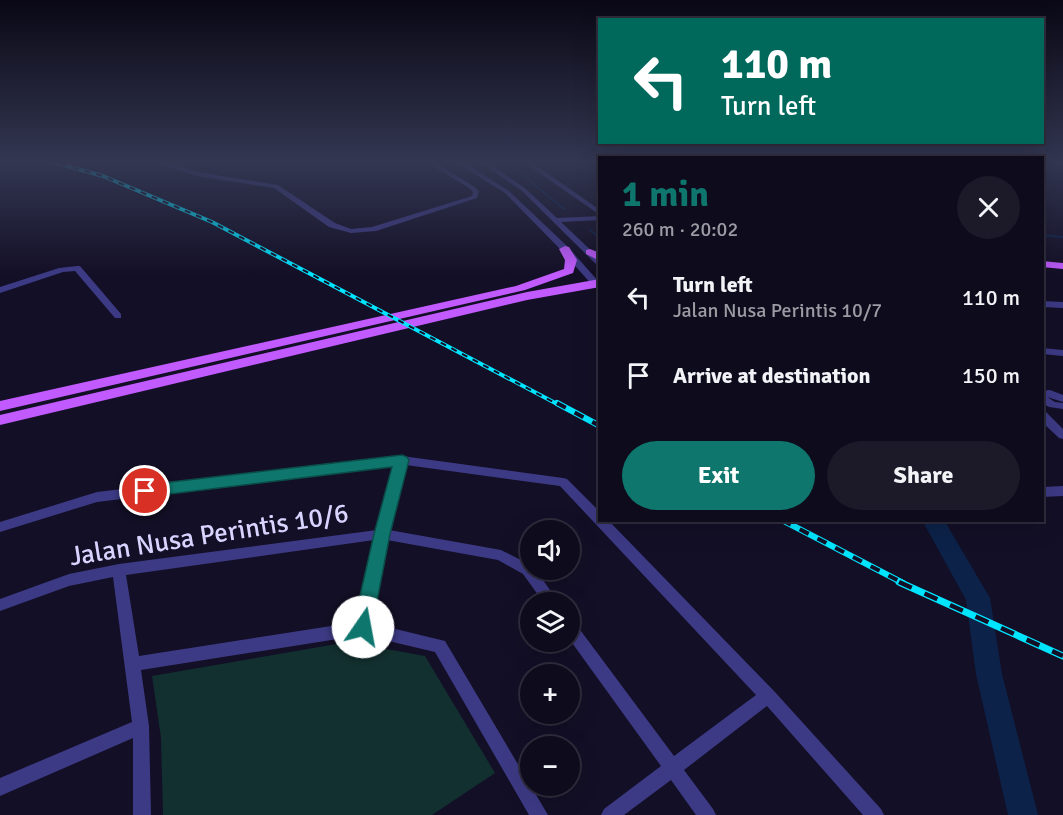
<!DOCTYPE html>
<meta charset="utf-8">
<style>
body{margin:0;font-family:Signika,sans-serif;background:#1c1929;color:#f1f3f6;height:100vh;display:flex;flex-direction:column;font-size:22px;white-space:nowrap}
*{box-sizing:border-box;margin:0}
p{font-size:20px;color:#9b9ba3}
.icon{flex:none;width:33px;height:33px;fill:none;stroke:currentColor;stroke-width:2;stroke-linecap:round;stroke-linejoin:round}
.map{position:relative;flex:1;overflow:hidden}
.panel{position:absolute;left:598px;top:156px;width:446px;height:366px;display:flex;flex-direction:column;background:#0e0b1c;border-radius:0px;box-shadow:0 6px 24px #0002,0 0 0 2px #2e2b3b}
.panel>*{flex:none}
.hud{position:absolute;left:598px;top:18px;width:446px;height:126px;border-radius:0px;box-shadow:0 6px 24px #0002,0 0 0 2px #2e2b3b;background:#00695c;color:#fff;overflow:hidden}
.controls{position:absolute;left:520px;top:520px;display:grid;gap:12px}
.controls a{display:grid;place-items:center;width:60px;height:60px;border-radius:50%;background:#0e0b1c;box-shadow:0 6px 24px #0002,0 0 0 2px #2e2b3b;font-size:30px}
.pin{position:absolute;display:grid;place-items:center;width:51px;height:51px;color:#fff;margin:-26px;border:3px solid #fff;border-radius:50%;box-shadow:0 2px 6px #0007}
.me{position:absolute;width:66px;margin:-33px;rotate:12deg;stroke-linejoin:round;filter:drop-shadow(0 0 4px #0008)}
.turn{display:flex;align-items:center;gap:21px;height:126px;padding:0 24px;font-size:27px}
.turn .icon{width:78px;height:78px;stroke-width:2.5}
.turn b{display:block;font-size:42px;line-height:51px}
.round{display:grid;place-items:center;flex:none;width:63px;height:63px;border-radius:32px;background:#1c1929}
.overview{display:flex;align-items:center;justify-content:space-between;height:102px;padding:0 24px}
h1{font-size:36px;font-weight:800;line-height:45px;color:#0f766e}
.cta{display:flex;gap:12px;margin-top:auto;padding:12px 24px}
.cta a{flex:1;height:69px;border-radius:36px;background:#0f766e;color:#fff;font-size:24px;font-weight:800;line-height:69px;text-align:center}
.cta a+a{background:#1c1929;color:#f1f3f6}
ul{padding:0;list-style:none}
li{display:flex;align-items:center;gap:18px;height:78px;padding:0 24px}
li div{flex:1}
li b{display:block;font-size:22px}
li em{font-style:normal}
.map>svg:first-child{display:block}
.green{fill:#12302f}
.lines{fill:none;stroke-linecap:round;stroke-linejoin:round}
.stream{stroke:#0c2248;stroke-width:2}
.river{fill:#0c2248;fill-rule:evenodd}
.street{fill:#3d3a85;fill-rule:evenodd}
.primary{fill:#c25bff;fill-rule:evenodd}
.rail-far2-casing{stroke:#00e5ff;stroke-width:4}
.rail-far1-casing{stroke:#00e5ff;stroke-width:6}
.rail-casing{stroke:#00e5ff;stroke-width:7}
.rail-far2{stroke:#130f26;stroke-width:2;stroke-dasharray:6;stroke-linecap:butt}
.rail-far1{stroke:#130f26;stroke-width:4;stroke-dasharray:10;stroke-linecap:butt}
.rail{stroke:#130f26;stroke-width:4.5;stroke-dasharray:14;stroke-linecap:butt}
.route{fill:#0f766e;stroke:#0a4d48;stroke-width:1.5}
.labels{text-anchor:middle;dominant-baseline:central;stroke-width:6;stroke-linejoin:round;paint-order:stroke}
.near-street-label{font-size:27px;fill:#d9d4ff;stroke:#130f26}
</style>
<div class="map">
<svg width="1063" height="815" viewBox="0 0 1063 815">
<rect width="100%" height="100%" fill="#130f26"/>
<!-- green -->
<path class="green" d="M348,642L425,656L495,773L432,815H163L161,738L152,676Z"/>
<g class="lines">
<!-- stream -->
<path class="stream" d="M501,161L525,177L564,209
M590,230L600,238
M1042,235L1063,237"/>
<!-- river -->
<path class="river" d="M922,520H944L990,598L1002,674L1038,815H1008L976,674L966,600Z"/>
<!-- street -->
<path class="street" d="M150,161H161L198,172L278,185L335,223L351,229L372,227L472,196L473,192L469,188L425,161H433L473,186L479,191L477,198L376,231L351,233L329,227L274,188L197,176Z
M454,161H462L509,191L568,247L599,282V286H593L562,251L505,193Z
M478,161H486L526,189L557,218L600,216V220L561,222L600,259V265H597L522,191Z
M522,161H530L600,210V215Z
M594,161H600V165Z
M77,266H80L121,314V318H115L75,271L63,272L0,293V287L59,268Z
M1042,301L1063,302V308L1042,307Z
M1042,348L1063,350V356L1042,354Z
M1050,390L1063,395V402L1047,397L1055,402L1063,403V409L1049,407L1042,403V391Z
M1042,412H1046L1063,429V439L1059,438L1042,422Z
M402,456L563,478L567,479L600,512V520H608L774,691L881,809L884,815H863L767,706L684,770L713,809L716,815H696L671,780L624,815H601L604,809L661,766L570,640V621L575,623L674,756L756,695L560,486L406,465L389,530L501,550L531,565V570H536L559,603H544L523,574L498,560L387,540L371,623L445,641L548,815H529L435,652L363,635L141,670L149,726L151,815H133V738L0,796V778L132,722L113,577L69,586L0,611V599L69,574L119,564L377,530L395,465L97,502L0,532V522L97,492ZM374,540L357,622L139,656L126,575Z
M1063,486V496L1042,497V487Z"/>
<!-- primary -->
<path class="primary" d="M565,246L569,247L577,260L573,273L525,290L0,411V401L516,286L564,269L565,260L559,249Z
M590,249L600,253V261L586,254V250Z
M1042,261L1063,263V269L1042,267Z
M600,279V287L527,300L0,425V415L527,292Z"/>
<defs>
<path id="rail-far2" d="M50,161L103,176L212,222L559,405"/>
<path id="rail-far1" d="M557,403L600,426
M782,520L903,583"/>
<path id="rail" d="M899,582L1063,656"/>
</defs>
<!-- rail-far2 casing -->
<use href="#rail-far2" class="rail-far2-casing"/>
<!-- rail-far1 casing -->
<use href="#rail-far1" class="rail-far1-casing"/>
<!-- rail casing -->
<use href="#rail" class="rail-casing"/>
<!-- rail-far2 -->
<use href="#rail-far2" class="rail-far2"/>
<!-- rail-far1 -->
<use href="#rail-far1" class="rail-far1"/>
<!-- rail -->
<use href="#rail" class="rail"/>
</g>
<!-- sky -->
<linearGradient id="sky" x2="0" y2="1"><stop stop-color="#0a0815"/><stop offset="0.59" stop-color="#333752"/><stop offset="1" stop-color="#333752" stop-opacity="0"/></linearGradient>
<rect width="1063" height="275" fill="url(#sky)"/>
<!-- route -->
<path class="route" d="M402,455L407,457L409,460L390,534L372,627L369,634L363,636L356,634L353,627L374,534L392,467L145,497L140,495L137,491L140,487L145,485Z"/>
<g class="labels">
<!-- near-street labels -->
<g class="near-street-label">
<text transform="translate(209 535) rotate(-9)">Jalan Nusa Perintis 10/6</text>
</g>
</g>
</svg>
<div class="controls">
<a><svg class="icon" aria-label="sound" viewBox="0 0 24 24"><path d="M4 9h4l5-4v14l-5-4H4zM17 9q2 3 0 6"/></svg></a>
<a><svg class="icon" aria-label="layers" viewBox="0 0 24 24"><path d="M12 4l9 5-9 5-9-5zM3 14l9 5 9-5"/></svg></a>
<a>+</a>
<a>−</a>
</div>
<div class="pin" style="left:145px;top:491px;background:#d93025"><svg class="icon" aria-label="arrive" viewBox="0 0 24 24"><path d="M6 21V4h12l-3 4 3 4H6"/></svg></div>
<svg class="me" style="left:363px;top:627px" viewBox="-20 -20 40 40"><circle r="19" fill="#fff"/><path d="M0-13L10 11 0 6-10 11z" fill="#0f766e"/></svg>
<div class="hud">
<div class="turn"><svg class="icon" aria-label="left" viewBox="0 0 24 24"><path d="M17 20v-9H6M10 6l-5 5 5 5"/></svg><div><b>110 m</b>Turn left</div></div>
</div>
<section class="panel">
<div class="overview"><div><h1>1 min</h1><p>260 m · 20:02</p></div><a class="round"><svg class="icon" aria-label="close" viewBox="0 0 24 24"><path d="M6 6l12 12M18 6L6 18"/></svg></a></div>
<ul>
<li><svg class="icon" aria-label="left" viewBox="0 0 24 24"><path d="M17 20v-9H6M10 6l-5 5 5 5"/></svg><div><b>Turn left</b><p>Jalan Nusa Perintis 10/7</p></div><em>110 m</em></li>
<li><svg class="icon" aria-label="arrive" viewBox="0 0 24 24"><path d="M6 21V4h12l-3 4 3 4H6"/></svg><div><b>Arrive at destination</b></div><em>150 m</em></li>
</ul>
<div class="cta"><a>Exit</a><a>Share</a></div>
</section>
</div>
